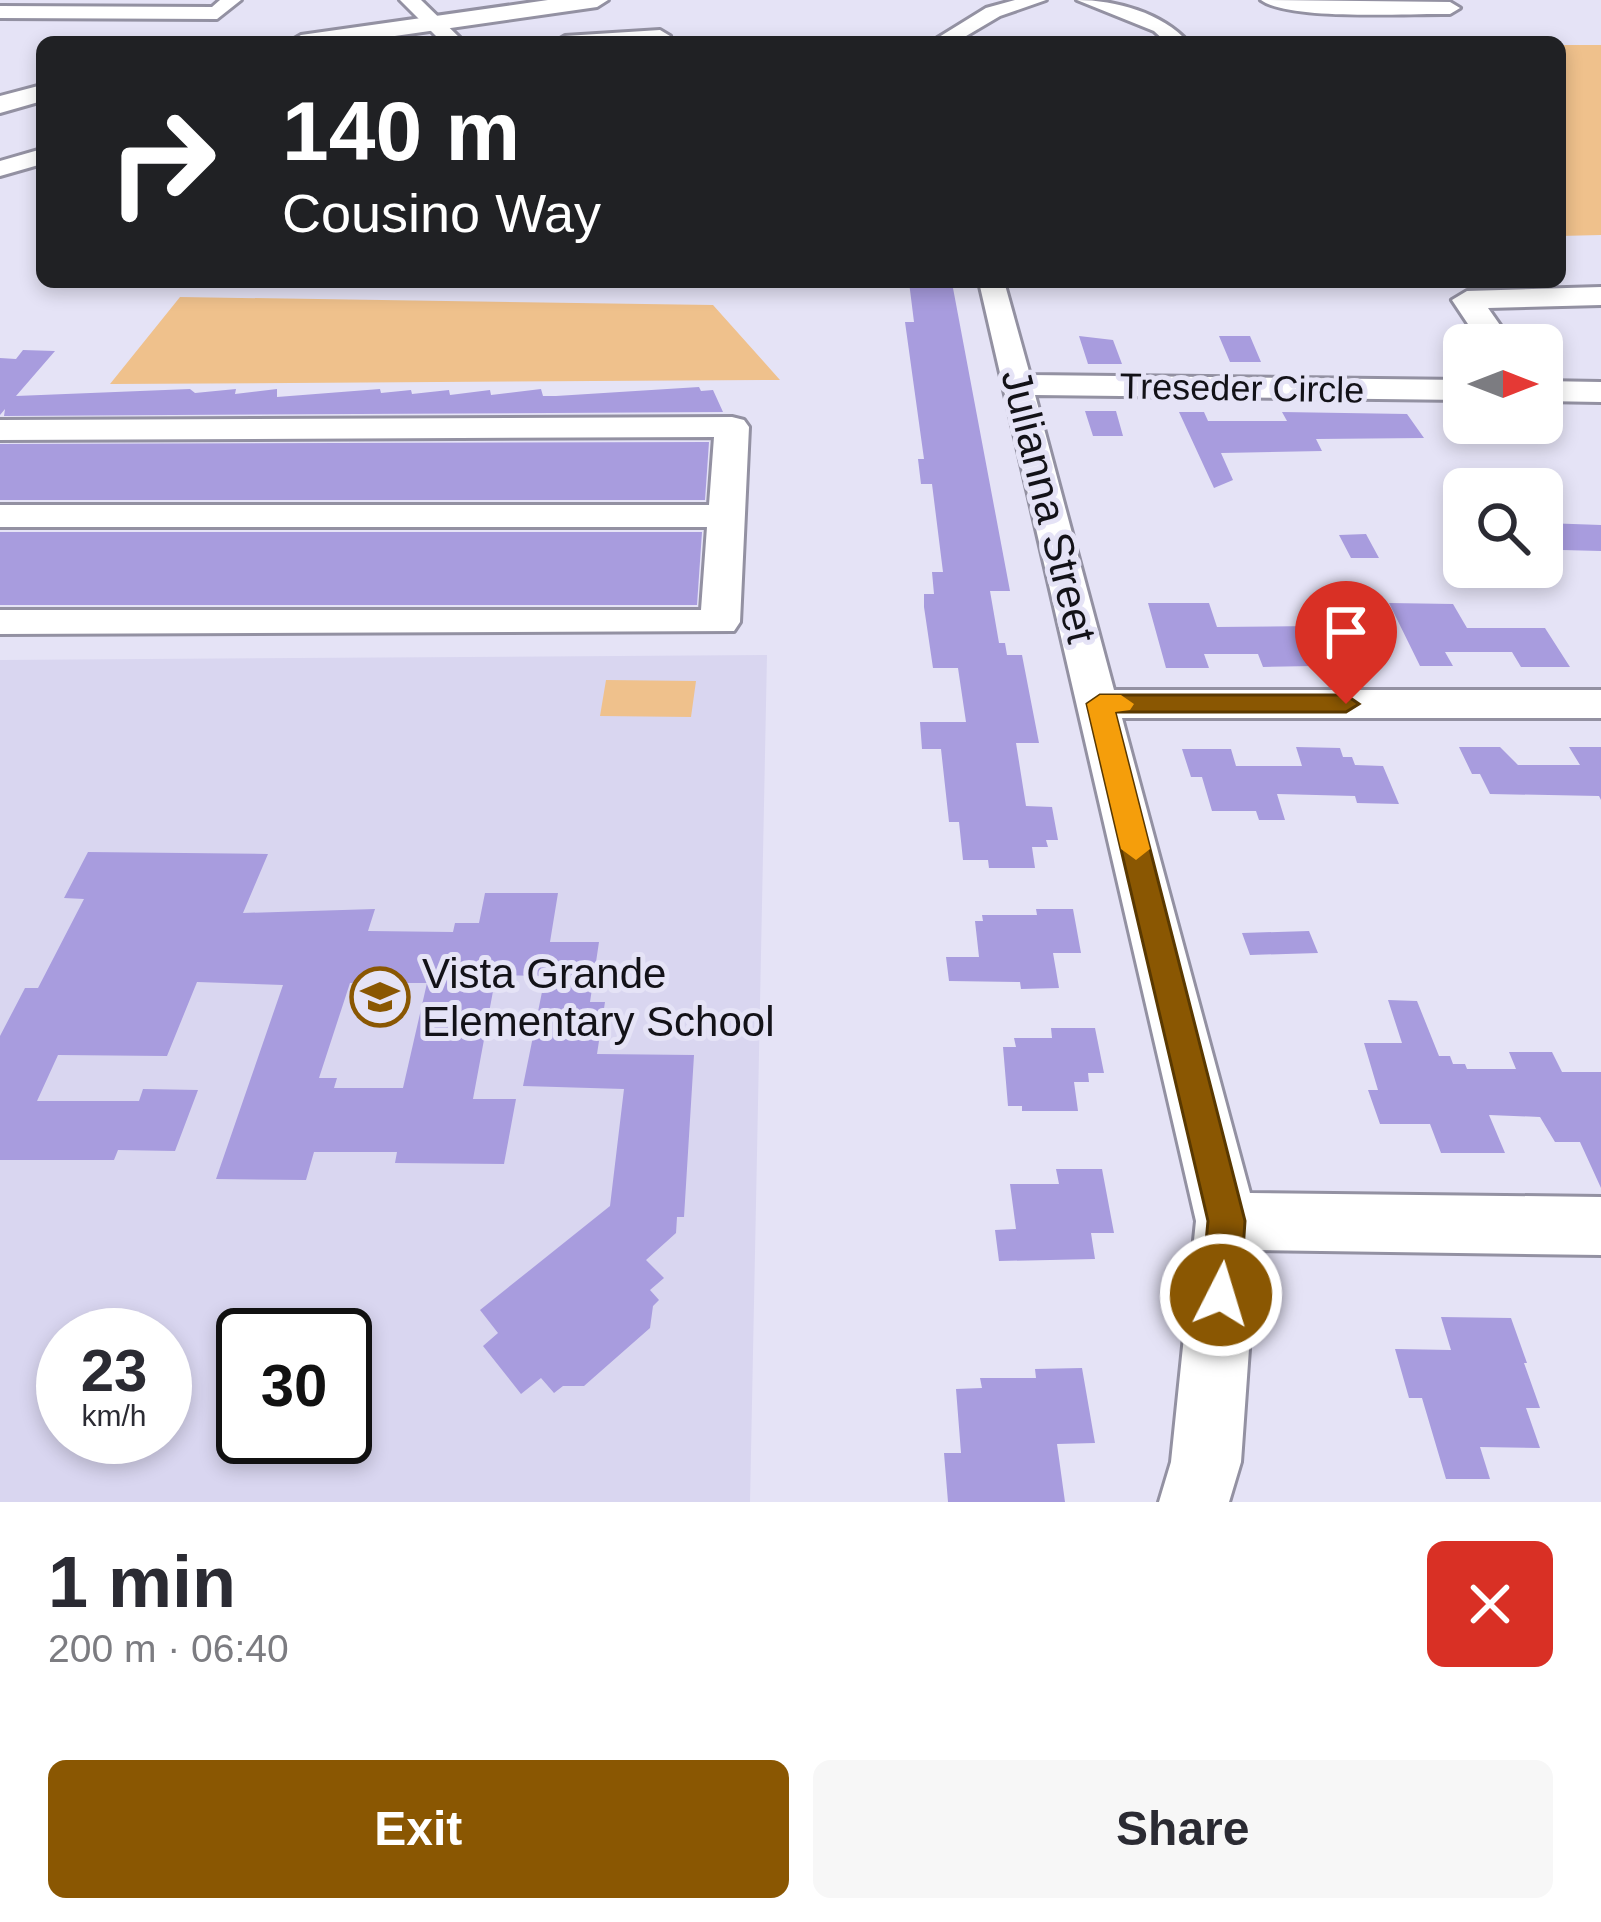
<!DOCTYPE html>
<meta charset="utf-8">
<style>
body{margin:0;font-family:Helvetica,sans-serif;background:#f7f7f7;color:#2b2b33;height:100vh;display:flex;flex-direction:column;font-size:45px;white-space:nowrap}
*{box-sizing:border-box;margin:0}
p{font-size:39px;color:#7c7c81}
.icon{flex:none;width:66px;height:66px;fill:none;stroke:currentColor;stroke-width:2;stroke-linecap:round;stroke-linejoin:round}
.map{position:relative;height:1502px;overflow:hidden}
.sheet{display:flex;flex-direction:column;background:#fff;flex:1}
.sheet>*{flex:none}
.top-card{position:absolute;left:36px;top:36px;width:1530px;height:252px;border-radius:18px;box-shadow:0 6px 18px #0003;background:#202124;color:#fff;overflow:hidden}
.needle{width:78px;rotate:90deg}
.tools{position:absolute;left:1443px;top:324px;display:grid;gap:24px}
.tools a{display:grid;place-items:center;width:120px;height:120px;border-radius:18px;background:#fff;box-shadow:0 6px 18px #0003;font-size:60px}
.speed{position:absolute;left:36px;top:1308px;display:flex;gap:24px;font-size:60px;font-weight:700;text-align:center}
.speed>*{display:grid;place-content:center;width:156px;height:156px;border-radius:50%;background:#fff;box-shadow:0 6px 18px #0003;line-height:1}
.speed small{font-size:30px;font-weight:400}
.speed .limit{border:6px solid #111;border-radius:18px;background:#fff;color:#111}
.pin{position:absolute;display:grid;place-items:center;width:102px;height:102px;color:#fff;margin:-123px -51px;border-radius:50% 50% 50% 0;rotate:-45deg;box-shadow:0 0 12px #0007}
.pin .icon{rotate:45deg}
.me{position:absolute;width:132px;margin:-66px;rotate:5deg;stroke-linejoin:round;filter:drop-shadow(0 0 9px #0008)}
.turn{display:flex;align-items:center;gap:42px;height:252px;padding:0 48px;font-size:54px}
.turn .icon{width:156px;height:156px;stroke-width:2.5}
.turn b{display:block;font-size:84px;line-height:102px}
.round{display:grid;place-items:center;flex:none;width:126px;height:126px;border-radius:18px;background:#f7f7f7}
.overview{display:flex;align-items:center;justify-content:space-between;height:204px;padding:0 48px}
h1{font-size:72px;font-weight:700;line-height:90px}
.cta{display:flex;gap:24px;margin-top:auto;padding:24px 48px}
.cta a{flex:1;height:138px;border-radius:18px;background:#8a5702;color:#fff;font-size:48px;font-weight:700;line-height:138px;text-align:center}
.cta a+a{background:#f7f7f7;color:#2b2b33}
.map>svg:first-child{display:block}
.built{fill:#d9d6f0;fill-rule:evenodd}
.green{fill:#efc18c}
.building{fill:#a89cde;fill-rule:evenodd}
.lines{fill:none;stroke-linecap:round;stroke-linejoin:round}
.minor-casing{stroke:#9391a2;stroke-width:6}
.major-casing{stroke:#9391a2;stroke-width:6}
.minor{fill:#fff;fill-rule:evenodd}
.major{fill:#fff;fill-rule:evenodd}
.route{fill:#8a5702;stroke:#5a3901;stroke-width:3}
.slow{fill:#f59e0b}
.labels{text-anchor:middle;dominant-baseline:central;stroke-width:10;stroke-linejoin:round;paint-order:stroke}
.far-street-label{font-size:36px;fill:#131218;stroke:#e5e3f6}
.street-label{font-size:42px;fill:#131218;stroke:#e5e3f6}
.poi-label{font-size:42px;fill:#131218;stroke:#e5e3f6;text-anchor:start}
</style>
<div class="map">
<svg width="1601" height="1502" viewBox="0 0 1601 1502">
<rect width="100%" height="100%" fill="#e5e3f6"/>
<!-- built -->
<path class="built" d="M767,655L750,1502H0V660ZM63,1335H165V1437H63ZM243,1335H345V1437H243Z"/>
<!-- green -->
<path class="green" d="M1560,45H1601V235L1560,236Z
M180,297L713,305L780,380L110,384Z
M606,680L696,681L691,717L600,716Z"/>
<!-- building -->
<path class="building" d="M909,282H935V286L953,288L1010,591H990L999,643H1005L1007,655H1022L1039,743H1016L1026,806L1052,807L1058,840H1046L1048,847H1032L1035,868H989L988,860H963L959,822H949L941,749H922L920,722H966L958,668H933L924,607V594H934L932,572H943L932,484H921L918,459H924L905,322H914Z
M1079,336L1113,340L1122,364H1088Z
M1219,336H1250L1261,362H1230Z
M23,350L55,351L16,396L190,389L195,393L236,389L235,394L277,389V397L380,389L381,393L411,390L412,394L449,390L450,395L490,390L491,395L541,389L543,396H556L699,387L701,391L713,390L723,412L4,416L5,409L0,415V358L16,359Z
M1085,411H1116L1123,436H1093Z
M1179,412H1204L1208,421H1287L1282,412L1407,414L1424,438L1316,439L1322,451L1221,453L1233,480L1214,488Z
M709,442L705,500H0V444Z
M1545,523L1601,525V551L1562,550Z
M0,532H702L697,605H0Z
M1366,534L1379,558H1351L1339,535Z
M1148,603H1209L1217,627L1312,626L1327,657L1309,658L1313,666L1263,667L1258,654H1204L1209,668H1166Z
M1389,603L1453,604L1467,628H1545L1570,667H1521L1512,652H1445L1453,666H1420Z
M1296,747L1340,748L1343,757H1352L1355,765L1383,766L1399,804L1357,803L1355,796L1277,794L1285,820H1259L1256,811H1212L1202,777H1191L1182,749H1231L1236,766H1302Z
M1459,747H1500L1518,765H1580L1569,747H1601V800L1599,796L1490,794L1480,774H1472Z
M88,852L268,854L243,913L375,909L368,931L453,932L455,923H479L485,893H558L550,942H599L590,1002H605L597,1054L694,1055L684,1217H677L676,1233L646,1260L664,1278L650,1290L659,1300L653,1306L650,1328L584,1386H563L554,1393L541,1378L521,1394L483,1346L498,1333L480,1310L610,1206L624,1089L523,1086L544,982L540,981L541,976L496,975L473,1099H516L504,1164L395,1163L397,1152H314L306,1180L216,1179L283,985L197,982L167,1056L58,1055L37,1101H139L143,1089L198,1090L175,1151L118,1150L114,1160H0V1036L25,988H38L84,899L64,898ZM350,983H427L403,1088H334L337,1078H319Z
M1036,909H1073L1081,953H1053L1059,988L1021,989L1020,982L949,981L946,957H979L975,921H983L982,915H1037Z
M1309,931L1318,953L1250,955L1242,933Z
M1388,1000L1417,1001L1439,1056H1450L1453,1064H1465L1467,1069H1516L1509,1052H1552L1562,1072H1601V1188L1580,1142H1555L1540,1117L1489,1115L1505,1153H1441L1430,1124H1380L1368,1090H1378L1364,1043H1402Z
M1051,1028H1095L1104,1073H1088L1089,1082H1074L1078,1111H1022V1106H1008L1003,1047H1016L1014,1038H1052Z
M1056,1169H1102L1114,1233H1091L1095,1259L999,1261L995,1230L1016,1229L1010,1184H1059Z
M1441,1317L1511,1318L1527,1363H1524L1540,1408H1526L1540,1448L1480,1447L1490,1479H1446L1422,1398H1409L1395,1349L1451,1350Z
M1082,1368L1095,1443L1057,1444L1065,1502H948L944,1453H961L956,1389L982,1388L980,1378H1036L1035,1369Z"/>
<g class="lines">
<defs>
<path id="minor" d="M220,0H241L217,19L0,18V6L212,7Z
M400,0H421L464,42H442Z
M1015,0H1046L1000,16L956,42H931L986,8Z
M1077,0C1116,0 1162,13 1188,42H1166L1154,31Z
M1261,0L1450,2L1460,8L1450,14C1410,13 1290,21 1261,0Z
M660,30L670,36L667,40L555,42L565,36Z
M42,149V164L0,176V161Z
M979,282L1005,285L1030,375L1464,380V400L1035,395L1114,690H1601V718H1122L1250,1193L1601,1197V1255L1256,1250L1241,1462L1229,1502H1159L1171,1462L1196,1221Z
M1601,287V305L1488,308L1514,345H1482L1452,300L1467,291Z
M1542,381L1601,382V402L1542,401Z
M732,417L744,420L749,427L740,622L734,631L0,634V610H701L707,527H0V505H709L714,437L0,440V420Z"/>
<path id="major" d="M548,0H608L597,7L353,42H289L301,35Z
M42,85V101L0,113V96Z"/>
</defs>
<!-- minor casing -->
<use href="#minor" class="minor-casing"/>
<!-- major casing -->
<use href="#major" class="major-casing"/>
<!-- minor -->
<use href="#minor" class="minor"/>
<!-- major -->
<use href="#major" class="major"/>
</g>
<!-- route -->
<path class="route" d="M1100,695H1346L1359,704L1346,712H1115L1245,1221L1240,1295L1234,1309L1221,1314L1207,1309L1201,1295L1208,1221L1087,704Z"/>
<!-- slow -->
<path class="slow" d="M1121,695L1134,704L1130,710L1115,712L1150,849L1136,860L1121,849L1087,704L1100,695Z"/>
<!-- icons -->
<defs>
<symbol id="school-ring" viewBox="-11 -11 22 22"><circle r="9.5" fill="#e5e3f6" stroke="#8a5702" stroke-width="1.5"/><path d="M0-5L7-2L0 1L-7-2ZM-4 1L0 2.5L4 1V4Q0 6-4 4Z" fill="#8a5702"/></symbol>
</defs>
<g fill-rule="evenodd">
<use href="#school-ring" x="347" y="964" width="66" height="66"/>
</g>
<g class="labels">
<!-- far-street labels -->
<g class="far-street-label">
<text transform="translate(1242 388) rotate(1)">Treseder Circle</text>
</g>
<!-- street labels -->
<g class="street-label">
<text transform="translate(1049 506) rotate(76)">Julianna Street</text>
</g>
<!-- poi labels -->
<g class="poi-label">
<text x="422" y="973">Vista Grande<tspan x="422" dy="48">Elementary School</tspan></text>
</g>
</g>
</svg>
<div class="tools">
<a><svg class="needle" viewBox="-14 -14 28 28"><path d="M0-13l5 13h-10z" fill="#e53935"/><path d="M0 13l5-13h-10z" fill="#7c7c81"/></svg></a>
<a><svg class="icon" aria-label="search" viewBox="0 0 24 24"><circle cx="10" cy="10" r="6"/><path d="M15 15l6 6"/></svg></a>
</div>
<div class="speed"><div>23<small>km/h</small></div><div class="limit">30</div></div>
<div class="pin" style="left:1346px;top:704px;background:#d93025"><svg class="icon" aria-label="arrive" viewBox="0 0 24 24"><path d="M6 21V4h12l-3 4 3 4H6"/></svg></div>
<svg class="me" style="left:1221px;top:1295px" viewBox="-20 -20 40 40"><circle r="17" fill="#8a5702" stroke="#fff" stroke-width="3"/><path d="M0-11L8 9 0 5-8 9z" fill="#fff"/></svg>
<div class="top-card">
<div class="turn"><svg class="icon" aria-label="right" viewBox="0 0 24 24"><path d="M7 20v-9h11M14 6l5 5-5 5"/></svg><div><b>140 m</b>Cousino Way</div></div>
</div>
</div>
<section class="sheet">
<div class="overview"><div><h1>1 min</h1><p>200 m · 06:40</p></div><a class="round" style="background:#d93025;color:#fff"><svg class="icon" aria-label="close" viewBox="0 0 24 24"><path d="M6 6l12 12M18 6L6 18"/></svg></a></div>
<div class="cta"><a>Exit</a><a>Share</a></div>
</section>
